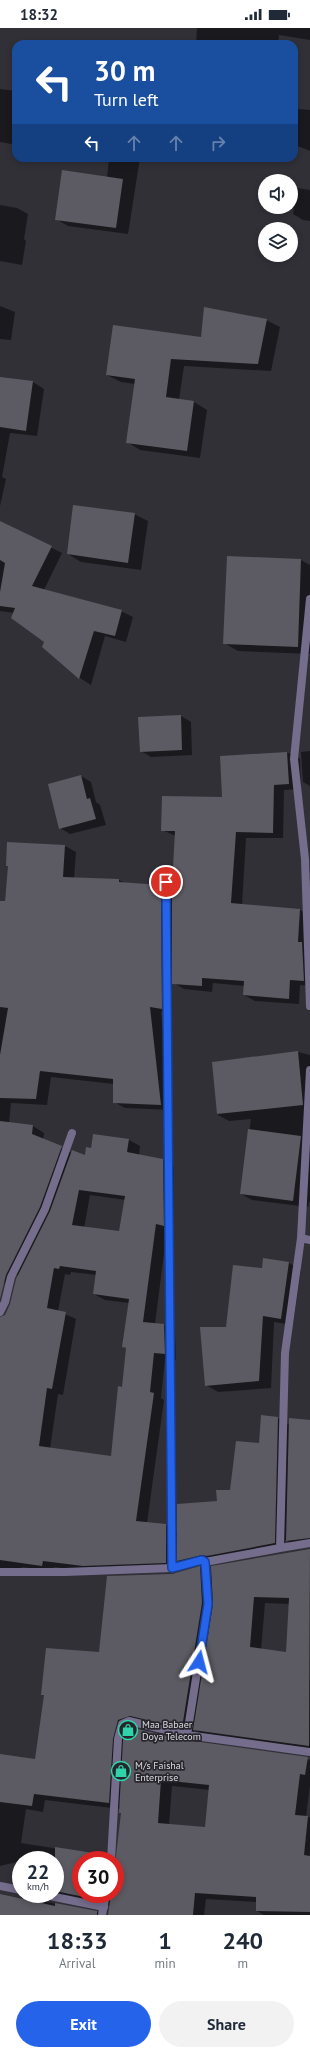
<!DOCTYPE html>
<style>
body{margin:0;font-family:"PT Sans",sans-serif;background:#f2f2f3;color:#1f2937;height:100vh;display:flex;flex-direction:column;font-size:15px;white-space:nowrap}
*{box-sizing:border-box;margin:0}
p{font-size:13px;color:#747a83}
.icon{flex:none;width:22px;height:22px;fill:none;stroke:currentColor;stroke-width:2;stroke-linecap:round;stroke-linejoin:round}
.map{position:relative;height:1887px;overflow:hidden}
.details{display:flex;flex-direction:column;background:#fff;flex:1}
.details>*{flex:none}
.banner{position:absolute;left:12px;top:12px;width:286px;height:122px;border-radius:12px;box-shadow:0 2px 6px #0003;background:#1a4fa0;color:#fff;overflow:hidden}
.tools{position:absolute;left:258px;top:146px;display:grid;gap:8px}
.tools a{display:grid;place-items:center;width:40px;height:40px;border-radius:50%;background:#fff;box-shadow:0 2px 6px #0003;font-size:20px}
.speed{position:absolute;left:12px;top:1823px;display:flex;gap:8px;font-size:20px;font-weight:700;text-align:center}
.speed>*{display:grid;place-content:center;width:52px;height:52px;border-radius:50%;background:#fff;box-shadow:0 2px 6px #0003;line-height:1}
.speed small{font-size:10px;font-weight:400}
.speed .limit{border:6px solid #d22;background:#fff;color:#111}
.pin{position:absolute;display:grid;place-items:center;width:34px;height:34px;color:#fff;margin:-17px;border:2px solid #fff;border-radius:50%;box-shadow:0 1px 4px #0007}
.me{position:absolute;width:44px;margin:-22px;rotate:9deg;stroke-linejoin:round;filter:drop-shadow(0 0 3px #0008)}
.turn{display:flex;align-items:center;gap:14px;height:84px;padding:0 16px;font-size:18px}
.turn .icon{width:52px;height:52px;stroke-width:2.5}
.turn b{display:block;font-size:28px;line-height:34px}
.lanes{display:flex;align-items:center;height:38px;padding:0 16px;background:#0003;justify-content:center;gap:20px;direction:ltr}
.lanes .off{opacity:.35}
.eta{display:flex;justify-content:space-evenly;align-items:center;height:68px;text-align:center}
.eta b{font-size:24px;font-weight:700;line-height:28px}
.action{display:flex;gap:8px;margin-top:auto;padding:8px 16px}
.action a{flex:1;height:46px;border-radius:24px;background:#2563eb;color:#fff;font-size:16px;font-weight:700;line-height:46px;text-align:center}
.action a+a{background:#f2f2f3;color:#1f2937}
.status{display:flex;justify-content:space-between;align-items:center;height:28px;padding:0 20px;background:#fff;direction:ltr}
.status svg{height:11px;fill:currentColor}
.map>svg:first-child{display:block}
.shadow{fill:#0007;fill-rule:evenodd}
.building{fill:#5c5a62;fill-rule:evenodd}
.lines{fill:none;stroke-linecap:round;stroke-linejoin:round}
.minor{stroke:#746d8c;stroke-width:8}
.route-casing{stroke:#184099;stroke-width:10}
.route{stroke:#2563eb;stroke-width:7}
.labels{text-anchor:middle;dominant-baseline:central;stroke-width:3.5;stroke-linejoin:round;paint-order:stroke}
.poi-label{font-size:10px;fill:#dddce1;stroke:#28262d;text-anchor:start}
</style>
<div class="status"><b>18:32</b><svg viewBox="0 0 49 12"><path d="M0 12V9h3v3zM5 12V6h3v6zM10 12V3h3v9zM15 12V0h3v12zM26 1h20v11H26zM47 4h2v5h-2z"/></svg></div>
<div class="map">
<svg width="310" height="1887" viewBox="0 0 310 1887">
<rect width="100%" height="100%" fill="#313037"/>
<!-- shadow -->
<path class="shadow" d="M197,0H310V12L279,7L278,16H196Z
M0,61L16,63V117L0,114Z
M298,81L310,82V123L295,117Z
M109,130H140L128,206L68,198L56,191L107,150Z
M297,160L310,162V193L303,192L293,186Z
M0,177L17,180L28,186L24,211L26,213L22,237L0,233Z
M0,278L15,284L11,312L0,311Z
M266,292L280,299L271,343L184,338L179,372L194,374L207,382L200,430L140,422L127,414L135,356L121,354L107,347L202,310Z
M0,350L33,354L44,361L37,408L10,405L2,449L6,451L0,478Z
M134,486L148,493L141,542L81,534L68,526Z
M0,494L62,525L44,562L121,583L133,589L126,614L105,608L91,657L80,650L43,619L45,614L14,585L0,583Z
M228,529L301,532L310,537V626L238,623L224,615Z
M181,688L191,694L192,727L151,729L141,723Z
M310,723V758L303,754L301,724Z
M289,725L300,731L301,761L284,762L283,810H246L242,877L300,882L310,888V958L300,957L299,976L255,973L244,967L245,958L213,955L212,964L184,961L172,954V986L161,984L172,1082L125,1080L114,1074V1056L51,1049L47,1077L11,1075L9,1095L33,1098L44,1105L43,1112L72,1125L86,1128L91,1121L93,1107L129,1112L140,1118L139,1128L163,1132L174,1139V1203L167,1202L155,1296L164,1297L175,1304L176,1332L165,1331L161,1370L164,1372L147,1495L166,1497L178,1504L231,1463L278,1390L290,1397L310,1393V1518L298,1519L285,1512V1521L189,1538L177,1532V1541L95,1544L54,1539L53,1543L22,1539L21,1543L0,1546V1309L19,1248L13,1245L0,1260V956L5,873L9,838L8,815L65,818L76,824L74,851L119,852L125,855L160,858L173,865L176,808L162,802L223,770L221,729ZM90,1167L126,1172L120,1204L84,1200ZM71,1244L97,1247L94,1266L105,1272L129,1275L123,1319L127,1321L123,1360L112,1429L50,1421L58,1366L63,1367L76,1291L58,1283L65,1246L70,1247Z
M81,748L91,754L96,774L100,777L106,797L70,806L60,800Z
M298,1024L310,1027V1175L309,1174L308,1179L252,1172L241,1166L251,1091L229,1093L218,1087L213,1034Z
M289,1235L301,1242L293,1297L274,1294L271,1360L218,1364L206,1357L227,1300L263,1241Z
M310,1522V1723L206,1708L194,1702V1706L131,1697L129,1700L186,1713L310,1732V1757L306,1789H310V1887H264L257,1883V1874L206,1871L204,1887H109L110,1878L95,1869L94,1871L105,1877L47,1868V1874L97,1884L102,1887H0V1867L31,1874L33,1866H55V1832H38V1829L0,1838V1727L36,1732L45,1667L42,1666L100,1625L172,1546L200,1540L212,1547V1539ZM265,1575L290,1576L287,1626L261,1622ZM172,1758L210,1762L206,1800L169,1797ZM45,1772L120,1781L122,1785L116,1834H115V1866H81V1832H112L105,1828L21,1815L26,1781L43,1784Z"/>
<!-- building -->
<path class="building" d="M62,142L123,151L116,200L55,192Z
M204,279L267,291L258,336L171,331L166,369L194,373L187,423L126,415L135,351L106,347L113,297L201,309Z
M0,349L33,353L26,403L0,399Z
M73,477L135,485L128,535L67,526Z
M0,493L52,518L32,558L122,582L115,608L94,603L79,651L42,619L44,614L11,590L15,580L0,578V564L5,535L0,532Z
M227,528L301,531L298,619L223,616Z
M181,687L182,722L140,724L138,689Z
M287,724L289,756L274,757L273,805L236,804L231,875L300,881L298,914H302L304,953L290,952L289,971L243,967L244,953L202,950V958L172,956V857L175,803H161L162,768L222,769L220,728Z
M81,747L87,771L90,770L96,791L59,801L48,756Z
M7,814L65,817L63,849L119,851V854L161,857L162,981L150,979L161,1077L113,1075V1051L40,1043L36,1071L0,1070V1027L8,980L0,979V873H5L8,838H6Z
M298,1023L303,1077L217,1086L212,1034Z
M0,1093L33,1097L32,1106L62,1118L40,1179L6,1247L0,1271Z
M248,1101L301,1108L293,1173L240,1166Z
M93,1106L129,1111L127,1124L163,1131L164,1198L156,1196L143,1294L164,1296L165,1326L154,1325L150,1364L154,1365L136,1493L166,1496V1535L83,1538L43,1533L42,1538L0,1532V1289L5,1287L10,1276L16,1251L50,1183L72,1122L85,1127L86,1119L91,1120ZM79,1162L125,1168L119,1203L72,1197ZM60,1238L96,1243L93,1266L129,1271L122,1319L126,1320L122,1359L118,1358L111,1428L39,1418L47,1360L52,1361L66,1284L47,1280L54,1240L59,1241Z
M263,1230L289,1234L281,1291L263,1288L259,1353L205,1358L200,1299H226L233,1237L262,1240Z
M261,1387L278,1389L275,1515L207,1528L202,1527L177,1533V1476L217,1473L216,1462H230L236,1413L259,1415Z
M289,1390L310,1392V1510L286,1513Z
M310,1521L309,1718L193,1702L213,1576L211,1538ZM254,1569L289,1570L286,1624L250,1619Z
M200,1538L202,1575L182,1700L130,1688L118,1692L113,1711L109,1775L34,1766L32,1778L0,1774V1726L35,1731L44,1667H41L46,1620L99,1624L107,1548L172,1546Z
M129,1699L186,1712L308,1729L305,1747L300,1746L295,1787L308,1788L304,1827L310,1828V1884L256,1883V1869L195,1865L193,1887H108L111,1866H115V1836L121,1785H119L123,1712L127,1700ZM161,1752L209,1757L205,1799L158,1795Z
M55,1819L106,1827V1832H81V1866H100L99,1872L55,1863Z
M0,1866L55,1878V1875L97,1883V1887H0Z"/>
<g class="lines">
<!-- minor -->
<path class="minor" d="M310,571L294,731L305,831L310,978
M166,854L172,1540
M301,1210L310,1042
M0,1284L5,1274L11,1249L45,1181L72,1105
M280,1520L310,1515
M0,1544H65L172,1540L203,1532L205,1534L280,1520L285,1325L301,1210L310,1212
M187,1707L310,1724
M111,1832L118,1711L122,1696L129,1693L187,1707L208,1575L205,1534
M0,1858L21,1862
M40,1866L104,1879
M102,1887L106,1866"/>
</g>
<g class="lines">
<defs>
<path id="route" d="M166,854L172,1540L202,1532L205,1534L208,1576L199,1634"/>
</defs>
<!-- route casing -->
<use href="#route" class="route-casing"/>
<!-- route -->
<use href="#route" class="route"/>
</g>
<!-- icons -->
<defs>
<symbol id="shop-ring" viewBox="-11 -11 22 22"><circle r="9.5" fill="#28262d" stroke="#2fd4aa" stroke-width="1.5"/><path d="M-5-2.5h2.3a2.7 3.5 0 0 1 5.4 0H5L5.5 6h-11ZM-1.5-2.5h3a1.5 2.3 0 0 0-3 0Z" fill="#2fd4aa"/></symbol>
</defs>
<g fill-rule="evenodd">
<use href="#shop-ring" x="117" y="1691" width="22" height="22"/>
<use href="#shop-ring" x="110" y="1732" width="22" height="22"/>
</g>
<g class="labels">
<!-- poi labels -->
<g class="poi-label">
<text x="142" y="1696">Maa Babaer<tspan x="142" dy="12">Doya Telecom</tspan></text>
<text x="135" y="1737">M/s Faishal<tspan x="135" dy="12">Enterprise</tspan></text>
</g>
</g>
</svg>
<div class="tools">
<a><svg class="icon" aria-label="sound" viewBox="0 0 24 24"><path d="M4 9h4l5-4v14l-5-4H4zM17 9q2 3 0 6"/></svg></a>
<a><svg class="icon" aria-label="layers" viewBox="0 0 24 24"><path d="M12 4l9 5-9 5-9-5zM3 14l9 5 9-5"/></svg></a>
</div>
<div class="speed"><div>22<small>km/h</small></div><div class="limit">30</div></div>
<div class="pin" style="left:166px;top:854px;background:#d93025"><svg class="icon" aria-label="arrive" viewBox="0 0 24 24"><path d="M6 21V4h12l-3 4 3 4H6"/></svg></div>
<svg class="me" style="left:199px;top:1634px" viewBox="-20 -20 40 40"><path d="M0-17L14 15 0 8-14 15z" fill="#2563eb" stroke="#fff" stroke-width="4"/></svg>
<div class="banner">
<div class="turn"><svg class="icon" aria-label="left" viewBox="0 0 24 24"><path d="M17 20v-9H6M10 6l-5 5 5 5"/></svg><div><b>30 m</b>Turn left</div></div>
<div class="lanes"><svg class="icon" aria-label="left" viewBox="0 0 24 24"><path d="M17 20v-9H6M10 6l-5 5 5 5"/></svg><svg class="icon off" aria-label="ahead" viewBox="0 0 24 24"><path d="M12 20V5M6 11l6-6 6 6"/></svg><svg class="icon off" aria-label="ahead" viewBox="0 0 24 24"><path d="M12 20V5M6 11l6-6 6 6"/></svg><svg class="icon off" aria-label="right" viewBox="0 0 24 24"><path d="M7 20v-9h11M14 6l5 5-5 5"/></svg></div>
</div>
</div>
<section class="details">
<div class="eta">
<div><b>18:33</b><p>Arrival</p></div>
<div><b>1</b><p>min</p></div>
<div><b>240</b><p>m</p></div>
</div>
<div class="action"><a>Exit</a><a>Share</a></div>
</section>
